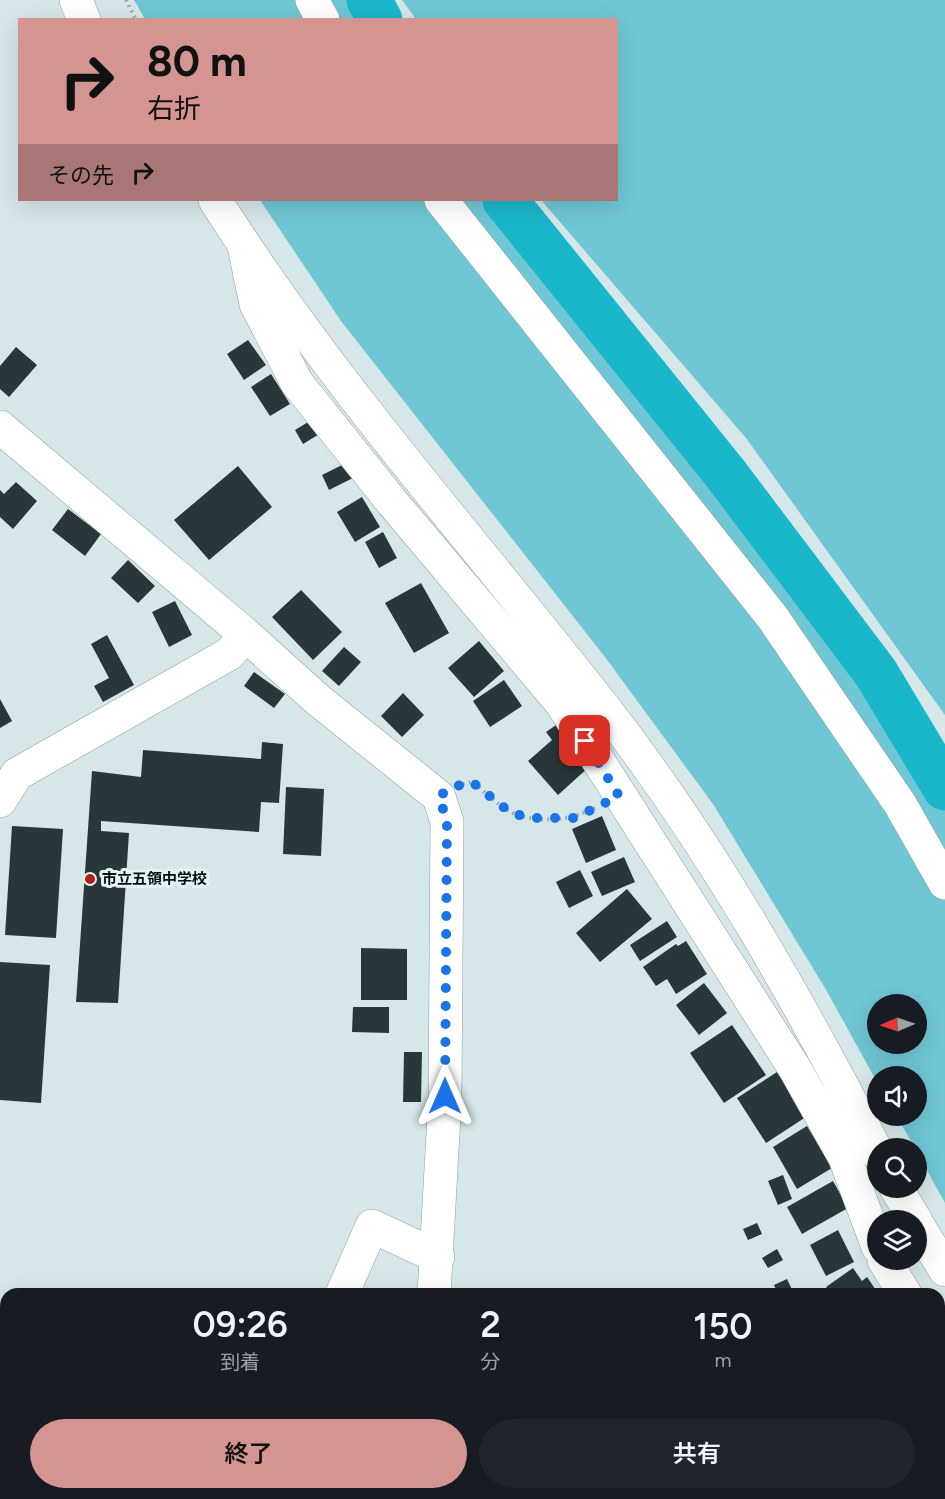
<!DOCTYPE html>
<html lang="ja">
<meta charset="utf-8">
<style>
body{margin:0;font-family:Figtree,"Noto Sans JP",sans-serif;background:#20242c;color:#f1f3f6;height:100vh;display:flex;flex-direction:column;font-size:22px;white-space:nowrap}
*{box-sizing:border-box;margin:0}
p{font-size:20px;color:#9ea1a6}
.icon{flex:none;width:33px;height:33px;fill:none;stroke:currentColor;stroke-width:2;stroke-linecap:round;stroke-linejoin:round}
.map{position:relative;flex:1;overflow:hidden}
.drawer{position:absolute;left:0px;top:1288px;width:945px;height:212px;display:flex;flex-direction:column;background:#171b24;border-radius:18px 18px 0 0;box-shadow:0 6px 24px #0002}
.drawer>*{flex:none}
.guide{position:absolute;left:18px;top:18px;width:600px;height:183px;border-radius:0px;box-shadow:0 6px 24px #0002;background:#d39492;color:#111;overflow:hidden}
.needle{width:39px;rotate:268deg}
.tools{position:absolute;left:867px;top:994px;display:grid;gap:12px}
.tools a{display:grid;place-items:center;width:60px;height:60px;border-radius:50%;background:#171b24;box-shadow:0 6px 24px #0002;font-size:30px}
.pin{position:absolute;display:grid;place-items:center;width:51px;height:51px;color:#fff;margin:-26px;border-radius:12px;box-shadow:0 3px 9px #0006}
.me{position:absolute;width:66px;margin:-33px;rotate:0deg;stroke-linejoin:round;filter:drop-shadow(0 0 4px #0008)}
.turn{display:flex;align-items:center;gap:21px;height:126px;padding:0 30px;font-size:27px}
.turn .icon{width:78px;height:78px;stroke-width:2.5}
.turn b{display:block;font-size:42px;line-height:51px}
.then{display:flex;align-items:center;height:57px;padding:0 30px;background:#0003;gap:12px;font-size:22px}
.eta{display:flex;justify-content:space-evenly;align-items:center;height:102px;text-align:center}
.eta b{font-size:36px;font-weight:600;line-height:42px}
.cta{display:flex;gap:12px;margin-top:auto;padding:12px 30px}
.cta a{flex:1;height:69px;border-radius:36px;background:#d39492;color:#111;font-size:24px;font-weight:600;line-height:69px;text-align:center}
.cta a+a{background:#20242c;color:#f1f3f6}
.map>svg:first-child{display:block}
.green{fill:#6fc6d4;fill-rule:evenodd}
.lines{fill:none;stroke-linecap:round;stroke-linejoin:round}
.river{stroke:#1ab6ca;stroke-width:45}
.building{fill:#2a373a}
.minor-casing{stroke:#8f9fa2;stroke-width:34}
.path{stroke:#95a2a4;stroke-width:4;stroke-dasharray:1.5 4.5;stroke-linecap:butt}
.minor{stroke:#fff;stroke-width:33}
.route{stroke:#1a73e8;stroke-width:10;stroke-dasharray:0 18}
.poi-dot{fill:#af1f17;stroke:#e3f4f7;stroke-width:2}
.labels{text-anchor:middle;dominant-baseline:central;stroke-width:6;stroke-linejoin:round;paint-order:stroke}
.poi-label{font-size:15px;font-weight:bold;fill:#080d0e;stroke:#e3f4f7;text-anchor:start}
</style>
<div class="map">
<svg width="945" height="1499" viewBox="0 0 945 1499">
<rect width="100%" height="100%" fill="#d6e7e9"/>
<!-- green -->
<path class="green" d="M134,0H306L316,19H145Z
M323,0H362L372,19H335Z
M402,0H945V715L746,438L541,200H616V20L416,19Z
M260,200H432L701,543L862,764L945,897V1203L897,1116H916V1077H878L877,1082L825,988L713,804L605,657L341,321ZM878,1005H916V1044H878Z
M455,200H497L856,653L945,798V859Z"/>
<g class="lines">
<!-- river -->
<path class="river" d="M369,0L380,20
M505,200L725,473L876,673L945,788"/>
</g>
<!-- building -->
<path class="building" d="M248,340L266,365L244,380L227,354Z
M16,347L37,365L9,397L0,389V366Z
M271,374L290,404L270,416L251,387Z
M318,416L326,430L303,444L295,430Z
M346,463L353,478L329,490L322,475Z
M238,466L272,507L209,560L174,520Z
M16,482L37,501L13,529L0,517V490L4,494Z
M362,497L380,527L355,542L337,512Z
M68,509L101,534L85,556L52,530Z
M383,532L397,558L379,568L365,542Z
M128,560L155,586L138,603L111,578Z
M421,583L449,633L414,653L385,603Z
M301,590L342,632L313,660L272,617Z
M175,601L192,635L169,647L152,612Z
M107,635L134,685L103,702L94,686L109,678L91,644Z
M479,641L504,671L474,697L448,668Z
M344,647L361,662L339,686L322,671Z
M254,672L285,694L274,708L244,686Z
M504,680L522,706L490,727L473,701Z
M403,693L424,715L402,737L381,716Z
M0,699L12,721L0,728Z
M562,721L590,766L558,795L528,761L552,740L546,732Z
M262,742L283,744L279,803L261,802L259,832L101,821V831L129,833L118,1003L76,1002L92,771L141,777L143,750L261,759Z
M286,787L324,789L321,856L283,854Z
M602,816L616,850L586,863L572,829Z
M12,826L63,829L56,938L5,935Z
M624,857L635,882L602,896L591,872Z
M580,870L593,896L569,908L556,882Z
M627,889L652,919L600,962L576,933Z
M667,921L677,937L640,961L630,945Z
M686,941L707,974L676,994L667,979L656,986L643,967L676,944L678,946Z
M361,948L407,949V1000H361Z
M0,962L50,965L41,1103L0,1100Z
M704,983L727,1013L699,1035L676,1005Z
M353,1007H389V1033L352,1032Z
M732,1025L766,1075L724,1103L690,1053Z
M404,1052H422L421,1102H403Z
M780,1070L809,1115L766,1143L737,1098Z
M807,1126L832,1168L797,1189L773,1147Z
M783,1175L792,1199L778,1205L768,1181Z
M833,1181L848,1208L802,1234L787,1207Z
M757,1223L762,1234L748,1240L743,1229Z
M838,1230L854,1262L826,1276L810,1245Z
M777,1249L783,1260L768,1268L762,1258Z
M853,1268L862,1281L867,1277L878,1293L832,1294L826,1287Z
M787,1279L794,1294H778L774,1285Z
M941,1374L945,1378V1418L939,1423V1375Z
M945,1429V1491L939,1484V1434Z
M376,1494H392L396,1499H370Z
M477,1494H493L497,1499H471Z"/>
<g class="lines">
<defs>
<path id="minor" d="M76,0L84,20
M312,0L323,20
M215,200C330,382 474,541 606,710C713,848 798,999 878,1154
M441,200L773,618L900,804L945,883
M244,246L256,304L297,383L392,502L562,704L795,1069L845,1158L878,1247
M0,427L246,635L317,699L439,797L447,822L445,1097L434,1294
M0,801L17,774L229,654L246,635
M896,1188L916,1221
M916,1222L945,1270
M884,1260L905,1294
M342,1294L372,1226L438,1257
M0,1341L6,1377
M939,1351L945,1359
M426,1494L427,1499"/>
</defs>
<!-- minor casing -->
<use href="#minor" class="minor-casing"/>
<!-- path -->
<path class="path" d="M126,0L136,20
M463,784L472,782C485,791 499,807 513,813C539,824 571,820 595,808
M916,1162L921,1171"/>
<!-- minor -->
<use href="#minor" class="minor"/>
</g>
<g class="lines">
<!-- route -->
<path class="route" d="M445,1096L447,822L439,796L453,787L472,782L511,813L531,818H575L619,796L585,741"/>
</g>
<!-- markers -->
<circle class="poi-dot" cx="90" cy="879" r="6"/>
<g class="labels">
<!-- poi labels -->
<g class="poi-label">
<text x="102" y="879">市立五領中学校</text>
</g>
</g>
</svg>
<div class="tools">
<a><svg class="needle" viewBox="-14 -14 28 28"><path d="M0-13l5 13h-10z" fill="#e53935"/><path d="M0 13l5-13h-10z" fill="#9ea1a6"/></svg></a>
<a><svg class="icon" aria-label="sound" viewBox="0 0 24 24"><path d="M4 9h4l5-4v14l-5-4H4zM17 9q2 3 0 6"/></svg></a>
<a><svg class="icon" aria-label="search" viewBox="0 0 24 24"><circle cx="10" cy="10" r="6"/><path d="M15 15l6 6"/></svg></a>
<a><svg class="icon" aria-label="layers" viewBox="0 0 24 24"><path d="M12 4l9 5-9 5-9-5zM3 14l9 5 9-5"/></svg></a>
</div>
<div class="pin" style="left:585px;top:741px;background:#d93025"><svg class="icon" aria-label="arrive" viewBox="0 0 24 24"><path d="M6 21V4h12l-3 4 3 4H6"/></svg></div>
<svg class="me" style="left:445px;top:1096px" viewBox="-20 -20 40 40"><path d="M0-17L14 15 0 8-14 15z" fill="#1a73e8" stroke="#fff" stroke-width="4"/></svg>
<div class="guide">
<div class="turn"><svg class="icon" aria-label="right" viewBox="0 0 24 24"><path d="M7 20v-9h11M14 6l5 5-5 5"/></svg><div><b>80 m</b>右折</div></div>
<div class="then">その先<svg class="icon" aria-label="right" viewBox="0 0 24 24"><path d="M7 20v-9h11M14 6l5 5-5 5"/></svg></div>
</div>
<section class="drawer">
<div class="eta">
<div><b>09:26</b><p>到着</p></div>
<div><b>2</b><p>分</p></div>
<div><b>150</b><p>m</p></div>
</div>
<div class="cta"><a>終了</a><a>共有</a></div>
</section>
</div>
